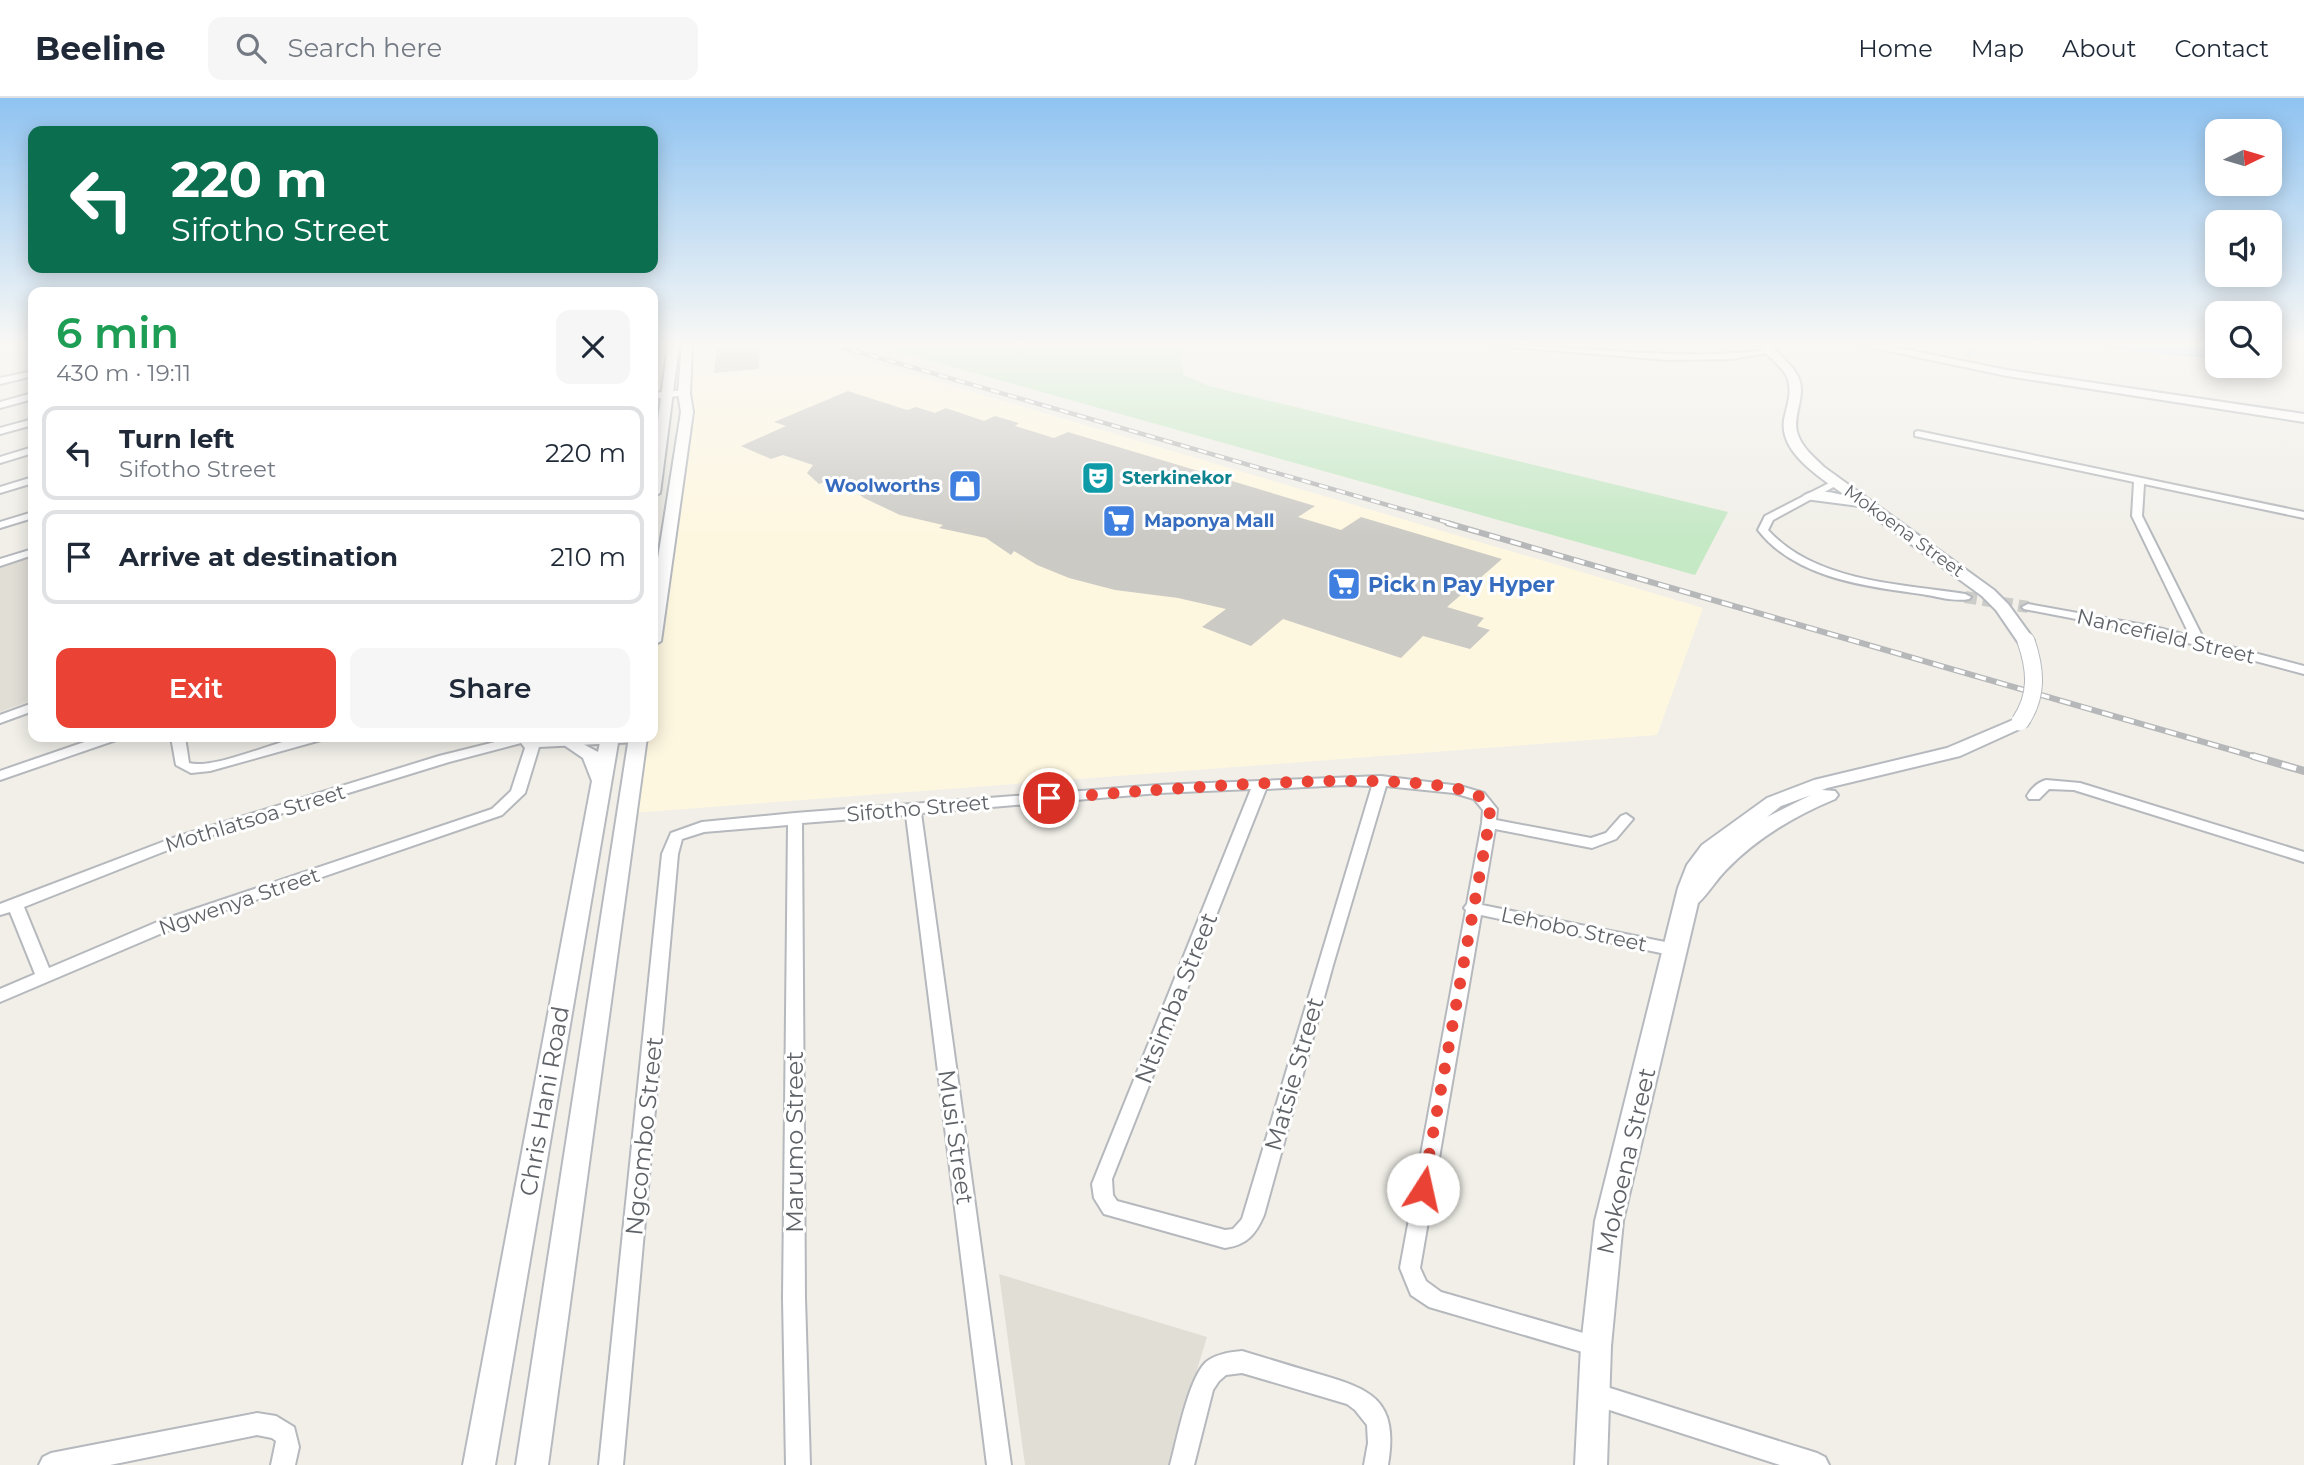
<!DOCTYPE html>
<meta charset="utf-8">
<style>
body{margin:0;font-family:Montserrat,sans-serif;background:#f6f6f7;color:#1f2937;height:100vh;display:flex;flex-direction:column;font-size:26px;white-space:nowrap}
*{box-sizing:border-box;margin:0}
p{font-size:23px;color:#747a83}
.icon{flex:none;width:38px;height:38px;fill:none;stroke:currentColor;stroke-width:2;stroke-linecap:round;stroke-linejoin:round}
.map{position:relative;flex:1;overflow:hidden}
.sheet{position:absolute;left:28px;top:189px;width:630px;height:455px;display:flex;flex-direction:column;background:#fff;border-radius:14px;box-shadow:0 4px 18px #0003}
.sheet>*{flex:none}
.hud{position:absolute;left:28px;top:28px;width:630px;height:147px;border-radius:14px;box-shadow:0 4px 18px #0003;background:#0b6e4f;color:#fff;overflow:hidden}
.needle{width:46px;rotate:85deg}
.fabs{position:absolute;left:2205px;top:21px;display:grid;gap:14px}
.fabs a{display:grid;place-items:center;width:77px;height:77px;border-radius:14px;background:#fff;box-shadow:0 4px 18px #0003;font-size:35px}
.pin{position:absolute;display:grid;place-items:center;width:60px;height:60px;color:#fff;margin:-30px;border:4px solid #fff;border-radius:50%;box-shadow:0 2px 7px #0007}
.me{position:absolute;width:77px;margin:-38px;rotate:10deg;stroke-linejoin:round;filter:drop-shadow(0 0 5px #0008)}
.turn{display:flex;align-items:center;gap:24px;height:147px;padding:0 28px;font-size:32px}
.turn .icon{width:91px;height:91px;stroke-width:2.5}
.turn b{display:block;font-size:49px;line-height:60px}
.round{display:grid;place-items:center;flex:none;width:74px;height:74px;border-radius:14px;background:#f6f6f7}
.head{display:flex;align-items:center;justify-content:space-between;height:119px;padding:0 28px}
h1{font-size:42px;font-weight:600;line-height:52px;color:#1e9e55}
.primary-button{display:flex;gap:14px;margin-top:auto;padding:14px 28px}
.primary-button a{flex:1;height:80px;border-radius:14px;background:#ea4335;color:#fff;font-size:28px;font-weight:600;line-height:80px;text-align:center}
.primary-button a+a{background:#f6f6f7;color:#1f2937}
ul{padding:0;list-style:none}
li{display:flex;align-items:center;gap:21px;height:94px;margin:0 14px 10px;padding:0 14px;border:4px solid #e0e1e3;border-radius:14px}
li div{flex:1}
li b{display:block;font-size:26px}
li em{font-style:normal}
header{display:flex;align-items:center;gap:42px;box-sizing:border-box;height:98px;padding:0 35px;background:#fff;border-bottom:2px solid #e0e1e3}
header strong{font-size:33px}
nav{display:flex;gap:38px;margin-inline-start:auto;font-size:24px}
.search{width:490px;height:63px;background:#f6f6f7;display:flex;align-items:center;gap:18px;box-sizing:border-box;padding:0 24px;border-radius:14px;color:#747a83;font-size:26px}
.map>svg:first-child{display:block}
.commercial{fill:#fef7e0}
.education{fill:#e1ded6}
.green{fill:#c5e8c5}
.water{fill:#aadaff}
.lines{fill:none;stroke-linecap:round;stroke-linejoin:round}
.stream{stroke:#aadaff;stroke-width:2.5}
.building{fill:#cccac5}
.street-tunnel{stroke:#ccccc8;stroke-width:12;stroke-dasharray:12 6;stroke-linecap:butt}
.street-casing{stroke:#b5b8bc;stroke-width:4}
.secondary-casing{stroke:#b6babf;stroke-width:4}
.street{fill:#fff;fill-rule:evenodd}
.secondary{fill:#fff;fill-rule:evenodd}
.rail-far2-casing{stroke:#b6b7b8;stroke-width:4.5}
.rail-far1-casing{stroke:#b6b7b8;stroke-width:6}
.rail-casing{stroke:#b6b7b8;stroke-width:8}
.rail-far2{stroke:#fff;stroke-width:2.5;stroke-dasharray:9;stroke-linecap:butt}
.rail-far1{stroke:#fff;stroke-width:3.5;stroke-dasharray:11;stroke-linecap:butt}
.rail{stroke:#fff;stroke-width:5;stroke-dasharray:15;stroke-linecap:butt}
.secondary-bridge-casing{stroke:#b6babf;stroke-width:19;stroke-linecap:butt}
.secondary-bridge{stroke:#fff;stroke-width:17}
.route{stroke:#ea4335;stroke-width:12;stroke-dasharray:0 21.6}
.labels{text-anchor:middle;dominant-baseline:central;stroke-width:6;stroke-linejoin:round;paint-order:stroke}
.far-culture-label{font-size:18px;font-weight:bold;fill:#0d838f;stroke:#fff;text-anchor:start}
.far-shop-label{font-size:18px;font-weight:bold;fill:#366cbe;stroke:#fff;text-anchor:end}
.far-street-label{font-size:18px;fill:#5f6368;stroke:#fff}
.shop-label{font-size:21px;font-weight:bold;fill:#366cbe;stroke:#fff;text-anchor:start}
.street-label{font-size:21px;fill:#5f6368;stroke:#fff}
.near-street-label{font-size:24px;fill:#5f6368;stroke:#fff}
</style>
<header>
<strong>Beeline</strong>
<div class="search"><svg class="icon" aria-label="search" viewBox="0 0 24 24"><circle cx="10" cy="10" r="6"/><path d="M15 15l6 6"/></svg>Search here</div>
<nav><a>Home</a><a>Map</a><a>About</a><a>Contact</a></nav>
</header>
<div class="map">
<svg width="2304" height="1367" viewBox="0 0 2304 1367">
<rect width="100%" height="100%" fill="#f1efe8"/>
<!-- commercial -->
<path class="commercial" d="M692,247H814L1703,510L1657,637L632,715L642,639H653V565L691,297Z"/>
<!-- education -->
<path class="education" d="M33,459V602L0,614V470Z
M999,1176L1207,1239L1168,1367H1025Z"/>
<!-- green -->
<path class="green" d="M874,247H1185L1181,262L1184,277L1209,288L1728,414L1695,477Z"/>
<!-- water -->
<path class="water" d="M2089,247H2217V261L2091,249Z"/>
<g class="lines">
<!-- stream -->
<path class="stream" d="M1967,258L1983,247"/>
</g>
<!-- building -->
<path class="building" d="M760,247L759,271L714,275L717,250Z
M848,293L907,312L916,309L935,315L946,310L984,323L995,318L1019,325L1015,328L1054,340L1068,334L1315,408L1298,419L1341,432L1361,419L1502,461L1447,509L1484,520L1477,528L1490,532L1470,551L1423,538L1401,560L1283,521L1251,548L1202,529L1226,511L1178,500L1115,492L1069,480L1037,467L1014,453L1011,457L986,440L939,430L943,427L900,417L864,400L837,379L819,386L807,375L813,367L783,357L771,361L741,348L786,328L774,324Z"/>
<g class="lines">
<!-- street-tunnel -->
<path class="street-tunnel" d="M1965,499L2028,509"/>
<defs>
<path id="street" d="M1489,247C1583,247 1675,264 1768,252L1772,254L1732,261L1669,262Z
M33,273V278L0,286V280Z
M684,292L687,293V297L653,301V295Z
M33,295V301L0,310V304Z
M33,321V327L0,336V330Z
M1918,333L2304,414V420L2144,386L2142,418L2204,542L2304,568V576L2154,536L2024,511L2022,509L2028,506L2155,529L2190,538L2132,418L2134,384L1915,338V334Z
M33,349V355L0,365V359Z
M33,379V385L0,395V389Z
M1833,383L1841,385L1773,422L1768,432C1815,484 1900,486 1965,496L1971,499L1969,501C1954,504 1936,498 1921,496C1864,488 1795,480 1758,432L1765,418Z
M33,414V420L0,430V424Z
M33,451V457L0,468V461Z
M33,605V613L0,625V617Z
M99,639H118L116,642L0,682V673Z
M171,639H185L189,665C213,672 274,644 301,639C308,638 316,639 323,639L321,642L210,673L191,675L176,667Z
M515,639H542L541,641L587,639L645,640L638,644L539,649L525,695L502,717L174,830L0,904V891L35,876L10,814L0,817V806L173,740L439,658ZM521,645L525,650L511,693L492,711L162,822L49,870L24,809L183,746L449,664Z
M1381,678L1460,688L1484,695L1497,711L1496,722L1591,740L1606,735L1621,718L1626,716L1633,721L1616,741L1592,750L1495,731L1482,807L1675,846L1681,848L1683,852L1681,856L1675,858L1481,817L1420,1170L1426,1183L1441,1194L1604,1241L1607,1248L1604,1255L1596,1258L1429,1209L1411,1197L1400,1170L1466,812L1464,810L1467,806L1482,725L1483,712L1474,701L1454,695L1386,688L1333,867L1264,1117C1256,1136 1247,1147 1225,1150L1104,1116L1094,1100L1092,1086L1251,691L1159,695L921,715L1011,1367H987L906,717L802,725L805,1200L810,1367H786L783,1200L788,727L704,734L682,741L678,756L623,1367H599L662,756L671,735L702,724L795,715L1159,687ZM1345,687L1372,688L1242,1121L1233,1131L1225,1132L1117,1103L1113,1097L1112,1081L1266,691Z
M2046,682L2080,685L2304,754V764L2074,692L2049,691L2039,701H2029L2027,698C2031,691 2038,684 2046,682Z
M1242,1253C1266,1260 1291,1268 1315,1275C1371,1291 1399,1301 1388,1367H1364L1368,1345L1367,1327L1355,1312L1347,1306L1242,1275L1226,1277L1219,1283L1213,1292L1194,1367H1170C1177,1342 1188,1281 1206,1264C1216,1256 1230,1254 1242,1253Z
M1594,1285L1817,1355L1825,1359L1829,1367H1780L1594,1307L1586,1304L1583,1296L1586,1288Z
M257,1315L276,1318L294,1329L299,1349L295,1367H271L276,1343L272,1340L257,1337L110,1367H39L43,1359L51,1355Z"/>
<path id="secondary" d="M668,247H679L660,395L653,399V359Z
M682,247H692L690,295L693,314L661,543L653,548V492L681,314L678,295Z
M1758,247H1770C1778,256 1790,265 1796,275C1809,295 1792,315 1797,334C1801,349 1814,359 1824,369L1994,492L2008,506L2032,539L2034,543L2032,547H2020L1996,512L1982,498L1859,408L1805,401L1803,398C1814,390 1833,394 1846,398C1823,381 1779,356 1784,322C1787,307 1793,294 1787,279C1782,268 1766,257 1758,247Z
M1860,247H1884L2007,272L2304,316V324L2007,278Z
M2020,619L2026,620L2029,624L2026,628L1960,658L1827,690L1822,692L1835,693L1838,697L1835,701C1794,718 1757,740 1726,772C1716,782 1708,796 1698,805L1623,1123L1611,1248L1607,1367H1575L1581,1248L1595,1123L1678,790L1687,767L1702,747L1767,700L1814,682L1947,650ZM1811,697L1767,719L1781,708Z
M570,639L598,654L601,639H619L495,1367H463L592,683L583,660L561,645Z
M629,639H647L548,1367H516Z"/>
</defs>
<!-- street casing -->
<use href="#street" class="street-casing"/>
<!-- secondary casing -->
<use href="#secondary" class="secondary-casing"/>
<!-- street -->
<use href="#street" class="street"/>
<!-- secondary -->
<use href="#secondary" class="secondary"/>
<defs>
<path id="rail-far2" d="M835,247L1453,426"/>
<path id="rail-far1" d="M1447,425L2259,660"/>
<path id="rail" d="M2253,658L2304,673"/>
</defs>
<!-- rail-far2 casing -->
<use href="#rail-far2" class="rail-far2-casing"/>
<!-- rail-far1 casing -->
<use href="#rail-far1" class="rail-far1-casing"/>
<!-- rail casing -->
<use href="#rail" class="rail-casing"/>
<!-- rail-far2 -->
<use href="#rail-far2" class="rail-far2"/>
<!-- rail-far1 -->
<use href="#rail-far1" class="rail-far1"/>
<!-- rail -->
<use href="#rail" class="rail"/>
<defs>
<path id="secondary-bridge" d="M2020,624C2038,598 2036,572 2026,543"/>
</defs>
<!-- secondary-bridge casing -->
<use href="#secondary-bridge" class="secondary-bridge-casing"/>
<!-- secondary-bridge -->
<use href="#secondary-bridge" class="secondary-bridge"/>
</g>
<!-- sky -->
<linearGradient id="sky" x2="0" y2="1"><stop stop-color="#8fc3f1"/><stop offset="0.56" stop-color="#f9f8f5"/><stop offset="1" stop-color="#f9f8f5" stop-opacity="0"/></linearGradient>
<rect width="2304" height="439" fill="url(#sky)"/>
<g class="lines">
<!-- route -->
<path class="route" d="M1049,700C1122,696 1436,663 1483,701C1491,708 1490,715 1489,725L1423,1091"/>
</g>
<!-- icons -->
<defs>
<symbol id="theatre-square" viewBox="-11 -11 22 22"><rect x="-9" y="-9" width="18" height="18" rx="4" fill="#0f9aa8" stroke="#fff"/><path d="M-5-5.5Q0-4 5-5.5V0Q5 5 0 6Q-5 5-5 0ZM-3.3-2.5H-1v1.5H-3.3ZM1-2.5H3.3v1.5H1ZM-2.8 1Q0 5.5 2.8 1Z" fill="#fff"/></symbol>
<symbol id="shop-square" viewBox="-11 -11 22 22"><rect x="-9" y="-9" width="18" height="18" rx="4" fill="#3f7fe0" stroke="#fff"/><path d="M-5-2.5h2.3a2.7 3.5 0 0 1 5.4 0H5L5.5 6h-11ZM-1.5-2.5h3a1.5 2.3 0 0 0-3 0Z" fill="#fff"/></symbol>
<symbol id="supermarket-square" viewBox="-11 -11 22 22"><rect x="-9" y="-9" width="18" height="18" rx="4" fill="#3f7fe0" stroke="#fff"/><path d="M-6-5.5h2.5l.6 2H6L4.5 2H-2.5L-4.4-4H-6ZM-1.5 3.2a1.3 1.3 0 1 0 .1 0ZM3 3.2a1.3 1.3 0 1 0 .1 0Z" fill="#fff"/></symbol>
</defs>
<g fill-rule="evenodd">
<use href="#theatre-square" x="1079" y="361" width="38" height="38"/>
<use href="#shop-square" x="946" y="369" width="38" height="38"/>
<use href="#supermarket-square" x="1100" y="404" width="38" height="38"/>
<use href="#supermarket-square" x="1325" y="467" width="38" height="38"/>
</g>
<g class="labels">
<!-- far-culture labels -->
<g class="far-culture-label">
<text x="1122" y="380">Sterkinekor</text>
</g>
<!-- far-shop labels -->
<g class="far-shop-label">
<text x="940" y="388">Woolworths</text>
<text x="1144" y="423" text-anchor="start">Maponya Mall</text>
</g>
<!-- far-street labels -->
<g class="far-street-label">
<text transform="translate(1904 433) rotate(36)">Mokoena Street</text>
</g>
<!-- shop labels -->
<g class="shop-label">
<text x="1368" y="486">Pick n Pay Hyper</text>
</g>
<!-- street labels -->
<g class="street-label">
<text transform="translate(2166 538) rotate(13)">Nancefield Street</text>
<text transform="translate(918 710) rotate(-5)">Sifotho Street</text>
<text transform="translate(255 720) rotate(-17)">Mothlatsoa Street</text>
<text transform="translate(239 803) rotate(-19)">Ngwenya Street</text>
<text transform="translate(1574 831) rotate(12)">Lehobo Street</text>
</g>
<!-- near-street labels -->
<g class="near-street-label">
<text transform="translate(1176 900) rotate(-68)">Ntsimba Street</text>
<text transform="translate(1294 976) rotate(-74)">Matsie Street</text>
<text transform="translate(544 1003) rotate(-80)">Chris Hani Road</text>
<text transform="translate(644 1038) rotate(-84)">Ngcombo Street</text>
<text transform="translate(956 1039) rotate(82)">Musi Street</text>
<text transform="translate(794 1044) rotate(-90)">Marumo Street</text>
<text transform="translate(1626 1063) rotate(-77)">Mokoena Street</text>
</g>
</g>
</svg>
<div class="fabs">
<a><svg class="needle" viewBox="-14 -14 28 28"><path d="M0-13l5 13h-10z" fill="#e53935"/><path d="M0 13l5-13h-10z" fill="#747a83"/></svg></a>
<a><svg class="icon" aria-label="sound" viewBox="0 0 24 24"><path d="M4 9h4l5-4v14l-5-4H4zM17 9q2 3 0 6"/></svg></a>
<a><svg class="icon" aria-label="search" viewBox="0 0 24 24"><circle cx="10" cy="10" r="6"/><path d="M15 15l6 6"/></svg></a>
</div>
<div class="pin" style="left:1049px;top:700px;background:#d93025"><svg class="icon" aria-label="arrive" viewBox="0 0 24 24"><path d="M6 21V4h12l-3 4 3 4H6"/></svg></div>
<svg class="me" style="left:1423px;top:1091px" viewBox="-20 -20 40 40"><circle r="19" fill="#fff"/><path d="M0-13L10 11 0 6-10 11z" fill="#ea4335"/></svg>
<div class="hud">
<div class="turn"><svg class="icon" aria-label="left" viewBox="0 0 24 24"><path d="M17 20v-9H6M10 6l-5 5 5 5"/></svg><div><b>220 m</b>Sifotho Street</div></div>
</div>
<section class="sheet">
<div class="head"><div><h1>6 min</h1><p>430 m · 19:11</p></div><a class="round"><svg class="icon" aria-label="close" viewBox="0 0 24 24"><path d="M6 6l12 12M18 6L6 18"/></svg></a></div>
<ul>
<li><svg class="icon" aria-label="left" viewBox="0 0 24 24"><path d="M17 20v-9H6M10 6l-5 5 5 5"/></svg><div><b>Turn left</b><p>Sifotho Street</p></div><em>220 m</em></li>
<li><svg class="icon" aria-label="arrive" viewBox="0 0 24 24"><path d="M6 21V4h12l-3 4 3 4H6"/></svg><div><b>Arrive at destination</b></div><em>210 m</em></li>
</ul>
<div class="primary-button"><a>Exit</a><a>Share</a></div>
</section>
</div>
